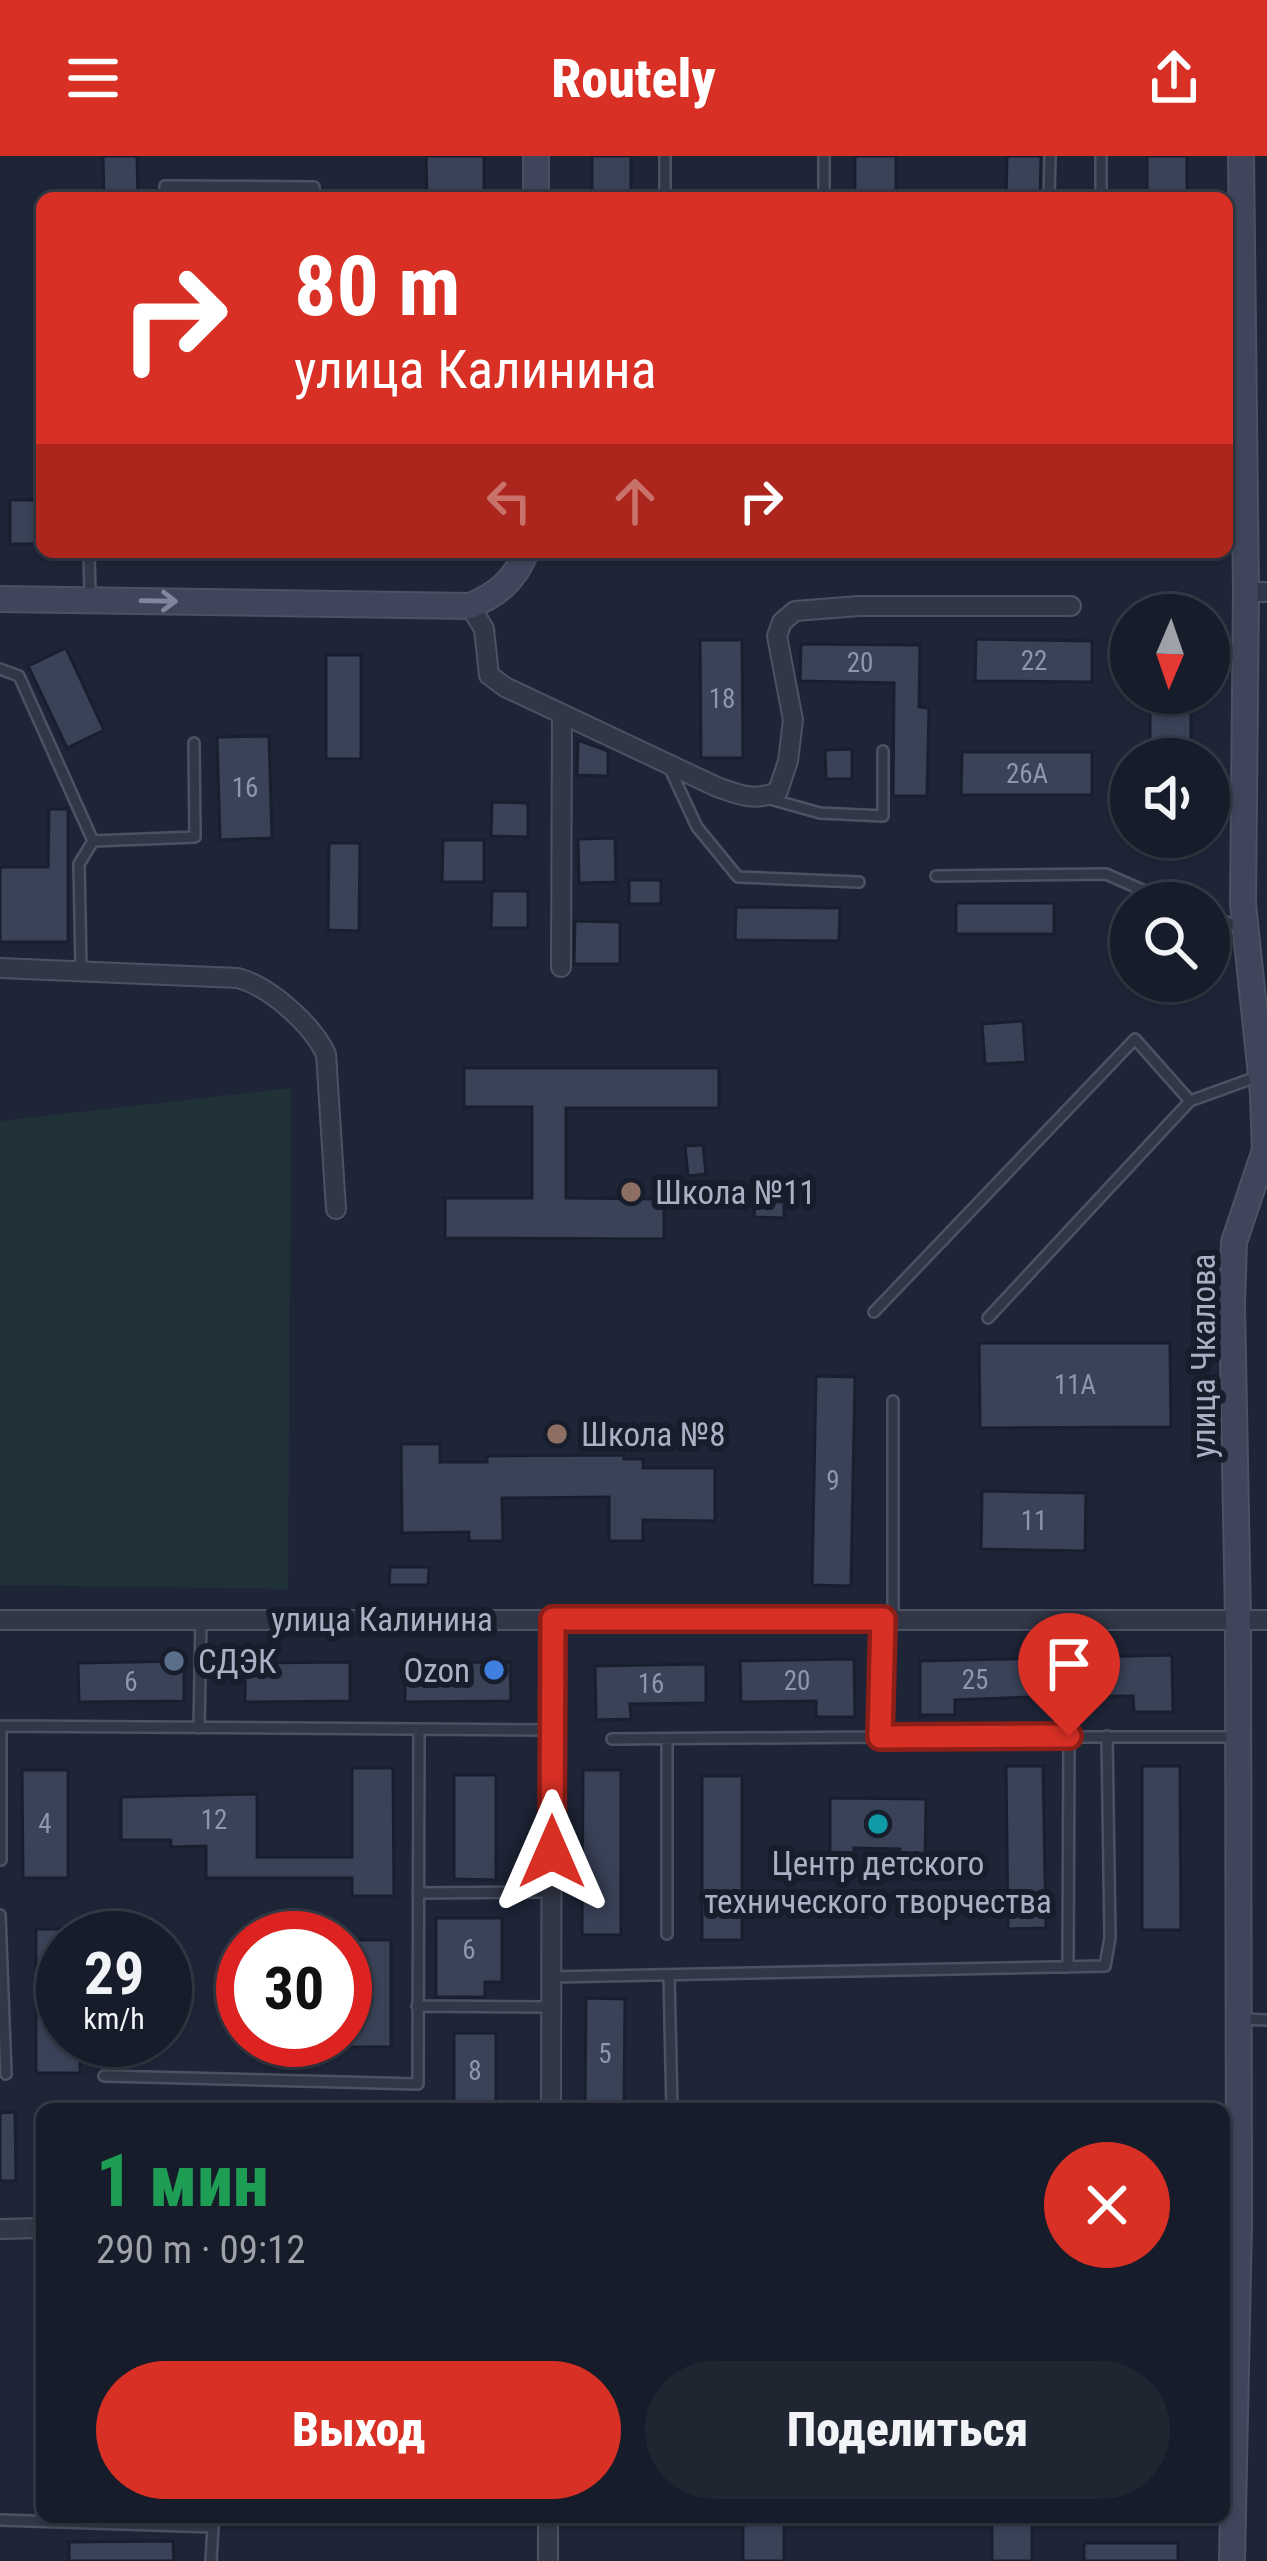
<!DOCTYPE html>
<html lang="ru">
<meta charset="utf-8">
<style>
body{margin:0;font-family:"Roboto Condensed",sans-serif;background:#1f2531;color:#f1f3f6;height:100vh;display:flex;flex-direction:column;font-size:45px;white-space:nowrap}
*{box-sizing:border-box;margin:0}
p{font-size:39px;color:#9ea1a8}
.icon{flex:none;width:66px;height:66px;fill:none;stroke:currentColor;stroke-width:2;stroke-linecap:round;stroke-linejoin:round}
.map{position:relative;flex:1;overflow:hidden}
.panel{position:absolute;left:36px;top:1947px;width:1194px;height:420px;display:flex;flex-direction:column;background:#161c29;border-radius:18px;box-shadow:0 3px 9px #0004,0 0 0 3px #353a46}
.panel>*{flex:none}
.top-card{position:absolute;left:36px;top:36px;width:1197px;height:366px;border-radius:18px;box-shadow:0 3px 9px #0004,0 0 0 3px #353a46;background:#d93025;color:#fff;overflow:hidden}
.needle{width:78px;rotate:182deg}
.buttons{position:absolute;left:1110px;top:438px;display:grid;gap:24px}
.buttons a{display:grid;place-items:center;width:120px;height:120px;border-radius:50%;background:#161c29;box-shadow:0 3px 9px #0004,0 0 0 3px #353a46;font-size:60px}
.speed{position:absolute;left:36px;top:1755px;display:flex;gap:24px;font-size:60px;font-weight:700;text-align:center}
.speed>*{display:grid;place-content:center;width:156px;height:156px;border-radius:50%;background:#161c29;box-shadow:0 3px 9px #0004,0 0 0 3px #353a46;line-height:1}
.speed small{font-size:30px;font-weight:400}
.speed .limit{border:18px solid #d22;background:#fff;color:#111}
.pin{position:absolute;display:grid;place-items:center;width:102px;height:102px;color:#fff;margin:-123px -51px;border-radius:50% 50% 50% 0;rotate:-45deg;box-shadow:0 0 12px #0007}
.pin .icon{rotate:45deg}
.me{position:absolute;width:132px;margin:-66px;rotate:0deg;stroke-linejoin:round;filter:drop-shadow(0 0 9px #0008)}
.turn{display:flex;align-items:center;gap:42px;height:252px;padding:0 60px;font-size:54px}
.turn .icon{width:156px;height:156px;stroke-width:2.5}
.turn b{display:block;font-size:84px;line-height:102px}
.lanes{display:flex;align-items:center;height:114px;padding:0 60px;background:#0003;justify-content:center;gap:60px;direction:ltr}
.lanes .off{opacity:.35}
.round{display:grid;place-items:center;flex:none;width:126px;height:126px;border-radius:63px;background:#1f2531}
.overview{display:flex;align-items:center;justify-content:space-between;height:204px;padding:0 60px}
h1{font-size:72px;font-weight:800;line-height:90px;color:#1e9e55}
.button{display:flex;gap:24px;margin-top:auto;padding:24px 60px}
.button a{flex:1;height:138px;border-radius:72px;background:#d93025;color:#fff;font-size:48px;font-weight:800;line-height:138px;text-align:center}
.button a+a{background:#1f2531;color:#f1f3f6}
header{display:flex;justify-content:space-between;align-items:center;height:156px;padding:0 60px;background:#d93025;color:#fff;font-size:54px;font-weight:800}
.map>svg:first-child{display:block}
.green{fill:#203138}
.building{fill:#3a4258;stroke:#191f2e;stroke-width:3}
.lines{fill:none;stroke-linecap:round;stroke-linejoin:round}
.lane-casing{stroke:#4c5263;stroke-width:14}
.street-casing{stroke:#4c5263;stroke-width:22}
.secondary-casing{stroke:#4c5263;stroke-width:28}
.lane{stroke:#323747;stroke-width:9}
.street{stroke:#323747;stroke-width:18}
.secondary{stroke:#3f455b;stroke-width:24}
.oneway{stroke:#80869b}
.route-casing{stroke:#8d1f18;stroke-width:30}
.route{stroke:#d93025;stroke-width:21}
.education-dot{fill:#8d6e63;stroke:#181d2c;stroke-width:4.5}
.service-dot{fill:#5c6f8a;stroke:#181d2c;stroke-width:4.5}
.shop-dot{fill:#3f7fe0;stroke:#181d2c;stroke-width:4.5}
.culture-dot{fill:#0f9aa8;stroke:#181d2c;stroke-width:4.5}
.labels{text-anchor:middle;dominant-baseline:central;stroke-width:12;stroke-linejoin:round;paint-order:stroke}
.number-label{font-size:27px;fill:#8f95aa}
.poi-label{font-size:33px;fill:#abb1c5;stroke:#181d2c;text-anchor:start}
.street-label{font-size:33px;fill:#abb1c5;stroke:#181d2c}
</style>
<header><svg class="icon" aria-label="menu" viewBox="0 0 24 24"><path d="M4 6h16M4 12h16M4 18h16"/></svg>Routely<svg class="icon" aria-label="share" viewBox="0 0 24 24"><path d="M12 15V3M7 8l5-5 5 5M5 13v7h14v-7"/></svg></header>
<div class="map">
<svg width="1267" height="2405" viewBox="0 0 1267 2405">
<rect width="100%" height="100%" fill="#1e2537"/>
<!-- green -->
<path class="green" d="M291,932L288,1433L0,1429V965Z"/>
<!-- building -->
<path class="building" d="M103,0H137L138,42H104Z
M426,0H484V42H427Z
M592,0H631V42H592Z
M855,0H896V38H855Z
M1007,0H1041L1040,42H1006Z
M1147,0H1187V37L1147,36Z
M10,344H42V388H10Z
M976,483L1092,485V526L975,525Z
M700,484H742L743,602H701Z
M801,488L920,489L919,551L929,552L927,640H893L894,527L800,525Z
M66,492L104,574L67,592L28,510Z
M326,499H361V603H326Z
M1150,537H1191V603H1150Z
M269,580L272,682L220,684L217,581Z
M578,584L608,595V620L577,619Z
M852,593V623H826L825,594Z
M962,596H1092V639H961Z
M492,646L528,647V681L491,680Z
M49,653H68V786H0V711H48Z
M615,682L616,726L579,727L578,683Z
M443,684H484V726H442Z
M329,687H360L359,775L328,774Z
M629,724H661V748H629Z
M492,735H528V772H491Z
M956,747H1054V778H956Z
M736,751L840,752L839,785L735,784Z
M575,765L620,766V808H574Z
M1023,865L1026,906L985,908L982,868Z
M464,912H719V952H566V1042L664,1043V1083L445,1082V1042H532V951H464Z
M703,989L706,1018L688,1020L685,990Z
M755,1039H784V1062L754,1061Z
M979,1187H1170L1171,1271L980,1272Z
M816,1220L855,1221L851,1430L812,1429Z
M401,1288H440V1306H487V1300L624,1299V1303H643V1312H715V1365L643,1364V1385H609V1341L502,1342L503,1385H469V1376L402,1377Z
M982,1335L1086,1337L1085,1395L981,1393Z
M390,1411H429L428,1429H389Z
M1172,1499L1173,1556H1134L1133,1540L1030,1541L955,1544V1559H920V1505Z
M854,1503L855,1561H816V1545L741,1546L740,1505Z
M184,1505V1545L79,1546L78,1507Z
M350,1506V1545L245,1546V1507Z
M510,1506L511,1545L405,1546V1507Z
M706,1508V1547L630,1548L631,1563L596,1564L595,1510Z
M1006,1610H1043L1046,1772L1008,1773Z
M1142,1610H1180L1181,1774H1142Z
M352,1612H393L394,1740H352V1722H206V1690L171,1691V1684H121V1641L257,1638V1701H352Z
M22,1614H68V1722H23Z
M583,1614H621V1779H582Z
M454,1619H496V1724L454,1723Z
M702,1620H742V1784H702Z
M830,1642L926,1643L925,1711L900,1710V1693L854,1692V1711H830Z
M436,1762H502V1826H485V1841H436Z
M36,1773H63V1884H80V1917H36Z
M347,1784H391V1891H347Z
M586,1842L625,1843L624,1953H585Z
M454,1877H496V1953H454Z
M15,1956L16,2025H0V1957Z
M743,2361H784V2405H743Z
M992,2361H1032V2405H992Z
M173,2385L174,2405H69V2386Z
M1084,2387H1178V2405H1084Z"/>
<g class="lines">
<defs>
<path id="lane" d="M824,0V42
M165,42V30L314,31V42
M665,42V0
M1049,42L1050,0
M1101,42V0
M89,396L90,439
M0,513L19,520L93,685L195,681L194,587
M670,613L697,671L738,721L859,726
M770,643L820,657L883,660V595
M936,720L1106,718L1172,747
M1209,760L1241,771
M81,813L79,708L93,685
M874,1156L1135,883L1190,945
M988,1162L1190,945L1256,921
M893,1463V1245
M0,1570L552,1574
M1,1570V1704
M199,1572L201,1463
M880,1581H1233
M612,1583L880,1581L882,1463
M667,1583V1778
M418,1737L552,1736
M0,1759L6,1918
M1068,1811L1069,1580
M669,1819L672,1953
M552,1821L1105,1810L1110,1782L1107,1580
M417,1850L552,1851
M1242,1863L1267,1864
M104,1920L418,1928L419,1573
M0,2364L213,2371L211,2405"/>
<path id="street" d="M1246,436H1267
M470,450L484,473L489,519L505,531L717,631C739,639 756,646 778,635L788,605L793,564L777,480L782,466L795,455L859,450H1071
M561,811L562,561
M0,812L238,822C270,831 311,867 326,898L336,1053
M0,1464H1267
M551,1953L552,1463
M0,2073L42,2072
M548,2405V2361"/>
<path id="secondary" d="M536,42V0
M0,443L470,450C498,438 514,425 526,396
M1232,2405L1239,2066L1238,1463L1232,1149L1234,1086L1265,994L1263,938L1243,748L1246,436L1241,0"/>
</defs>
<!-- lane casing -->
<use href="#lane" class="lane-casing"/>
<!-- street casing -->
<use href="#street" class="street-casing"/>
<!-- secondary casing -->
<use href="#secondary" class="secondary-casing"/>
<!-- lane -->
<use href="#lane" class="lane"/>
<!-- street -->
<use href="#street" class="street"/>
<!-- secondary -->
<use href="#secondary" class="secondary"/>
</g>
<!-- one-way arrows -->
<defs><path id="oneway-shaft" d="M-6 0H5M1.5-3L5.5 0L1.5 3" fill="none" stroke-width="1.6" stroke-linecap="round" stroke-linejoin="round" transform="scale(3)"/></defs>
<use class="oneway" href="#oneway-shaft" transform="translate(159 445) rotate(1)"/>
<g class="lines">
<defs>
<path id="route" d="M552,1696L553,1463H883L880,1581L1069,1580"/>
</defs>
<!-- route casing -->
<use href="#route" class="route-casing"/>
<!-- route -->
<use href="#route" class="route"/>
</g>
<!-- markers -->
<g class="education-dot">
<circle cx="631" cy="1036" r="12"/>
<circle cx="557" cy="1278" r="12"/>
</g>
<circle class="service-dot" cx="174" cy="1505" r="12"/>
<circle class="shop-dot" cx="494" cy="1514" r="12"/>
<circle class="culture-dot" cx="878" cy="1668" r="12"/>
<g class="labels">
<!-- number labels -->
<g class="number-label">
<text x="1034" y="505">22</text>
<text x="860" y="507">20</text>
<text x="722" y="543">18</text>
<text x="1027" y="618">26А</text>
<text x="245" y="632">16</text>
<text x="1075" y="1229">11А</text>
<text x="833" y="1325">9</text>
<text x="1034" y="1365">11</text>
<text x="975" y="1524">25</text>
<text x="797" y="1525">20</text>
<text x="131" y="1526">6</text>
<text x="651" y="1528">16</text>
<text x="214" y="1664">12</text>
<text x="45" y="1668">4</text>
<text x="469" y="1794">6</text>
<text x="605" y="1898">5</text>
<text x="475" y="1915">8</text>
</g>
<!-- poi labels -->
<g class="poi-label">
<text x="655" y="1036">Школа №11</text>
<text x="581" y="1278">Школа №8</text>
<text x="198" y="1505">СДЭК</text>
<text x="470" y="1514" text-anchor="end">Ozon</text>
<text x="878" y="1707" text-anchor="middle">Центр детского<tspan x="878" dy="38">технического творчества</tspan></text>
</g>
<!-- street labels -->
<g class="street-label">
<text transform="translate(1203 1200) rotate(-90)">улица Чкалова</text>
<text x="382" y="1463">улица Калинина</text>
</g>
</g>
</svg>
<div class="buttons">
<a><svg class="needle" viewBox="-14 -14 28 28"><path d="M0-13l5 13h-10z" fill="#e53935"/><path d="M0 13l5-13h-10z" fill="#9ea1a8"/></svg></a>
<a><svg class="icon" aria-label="sound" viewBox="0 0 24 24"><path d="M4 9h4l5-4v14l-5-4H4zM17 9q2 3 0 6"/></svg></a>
<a><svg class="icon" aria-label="search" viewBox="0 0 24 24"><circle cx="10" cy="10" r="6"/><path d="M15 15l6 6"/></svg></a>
</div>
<div class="speed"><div>29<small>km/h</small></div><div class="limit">30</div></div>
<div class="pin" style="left:1069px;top:1580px;background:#d93025"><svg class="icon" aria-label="arrive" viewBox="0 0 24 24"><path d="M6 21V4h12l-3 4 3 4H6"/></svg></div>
<svg class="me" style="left:552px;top:1696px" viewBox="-20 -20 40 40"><path d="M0-17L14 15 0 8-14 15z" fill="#d93025" stroke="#fff" stroke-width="4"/></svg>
<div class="top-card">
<div class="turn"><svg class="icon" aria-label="right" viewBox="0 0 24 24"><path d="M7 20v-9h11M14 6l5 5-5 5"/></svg><div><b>80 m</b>улица Калинина</div></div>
<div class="lanes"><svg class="icon off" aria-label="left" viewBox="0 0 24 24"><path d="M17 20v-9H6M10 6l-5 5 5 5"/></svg><svg class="icon off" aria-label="ahead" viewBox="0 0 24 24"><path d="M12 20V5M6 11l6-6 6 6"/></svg><svg class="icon" aria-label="right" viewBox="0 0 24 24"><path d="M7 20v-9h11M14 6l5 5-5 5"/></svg></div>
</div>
<section class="panel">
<div class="overview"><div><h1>1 мин</h1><p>290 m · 09:12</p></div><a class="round" style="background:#d93025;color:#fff"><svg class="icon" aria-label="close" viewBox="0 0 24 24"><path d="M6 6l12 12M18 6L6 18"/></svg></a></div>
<div class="button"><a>Выход</a><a>Поделиться</a></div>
</section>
</div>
